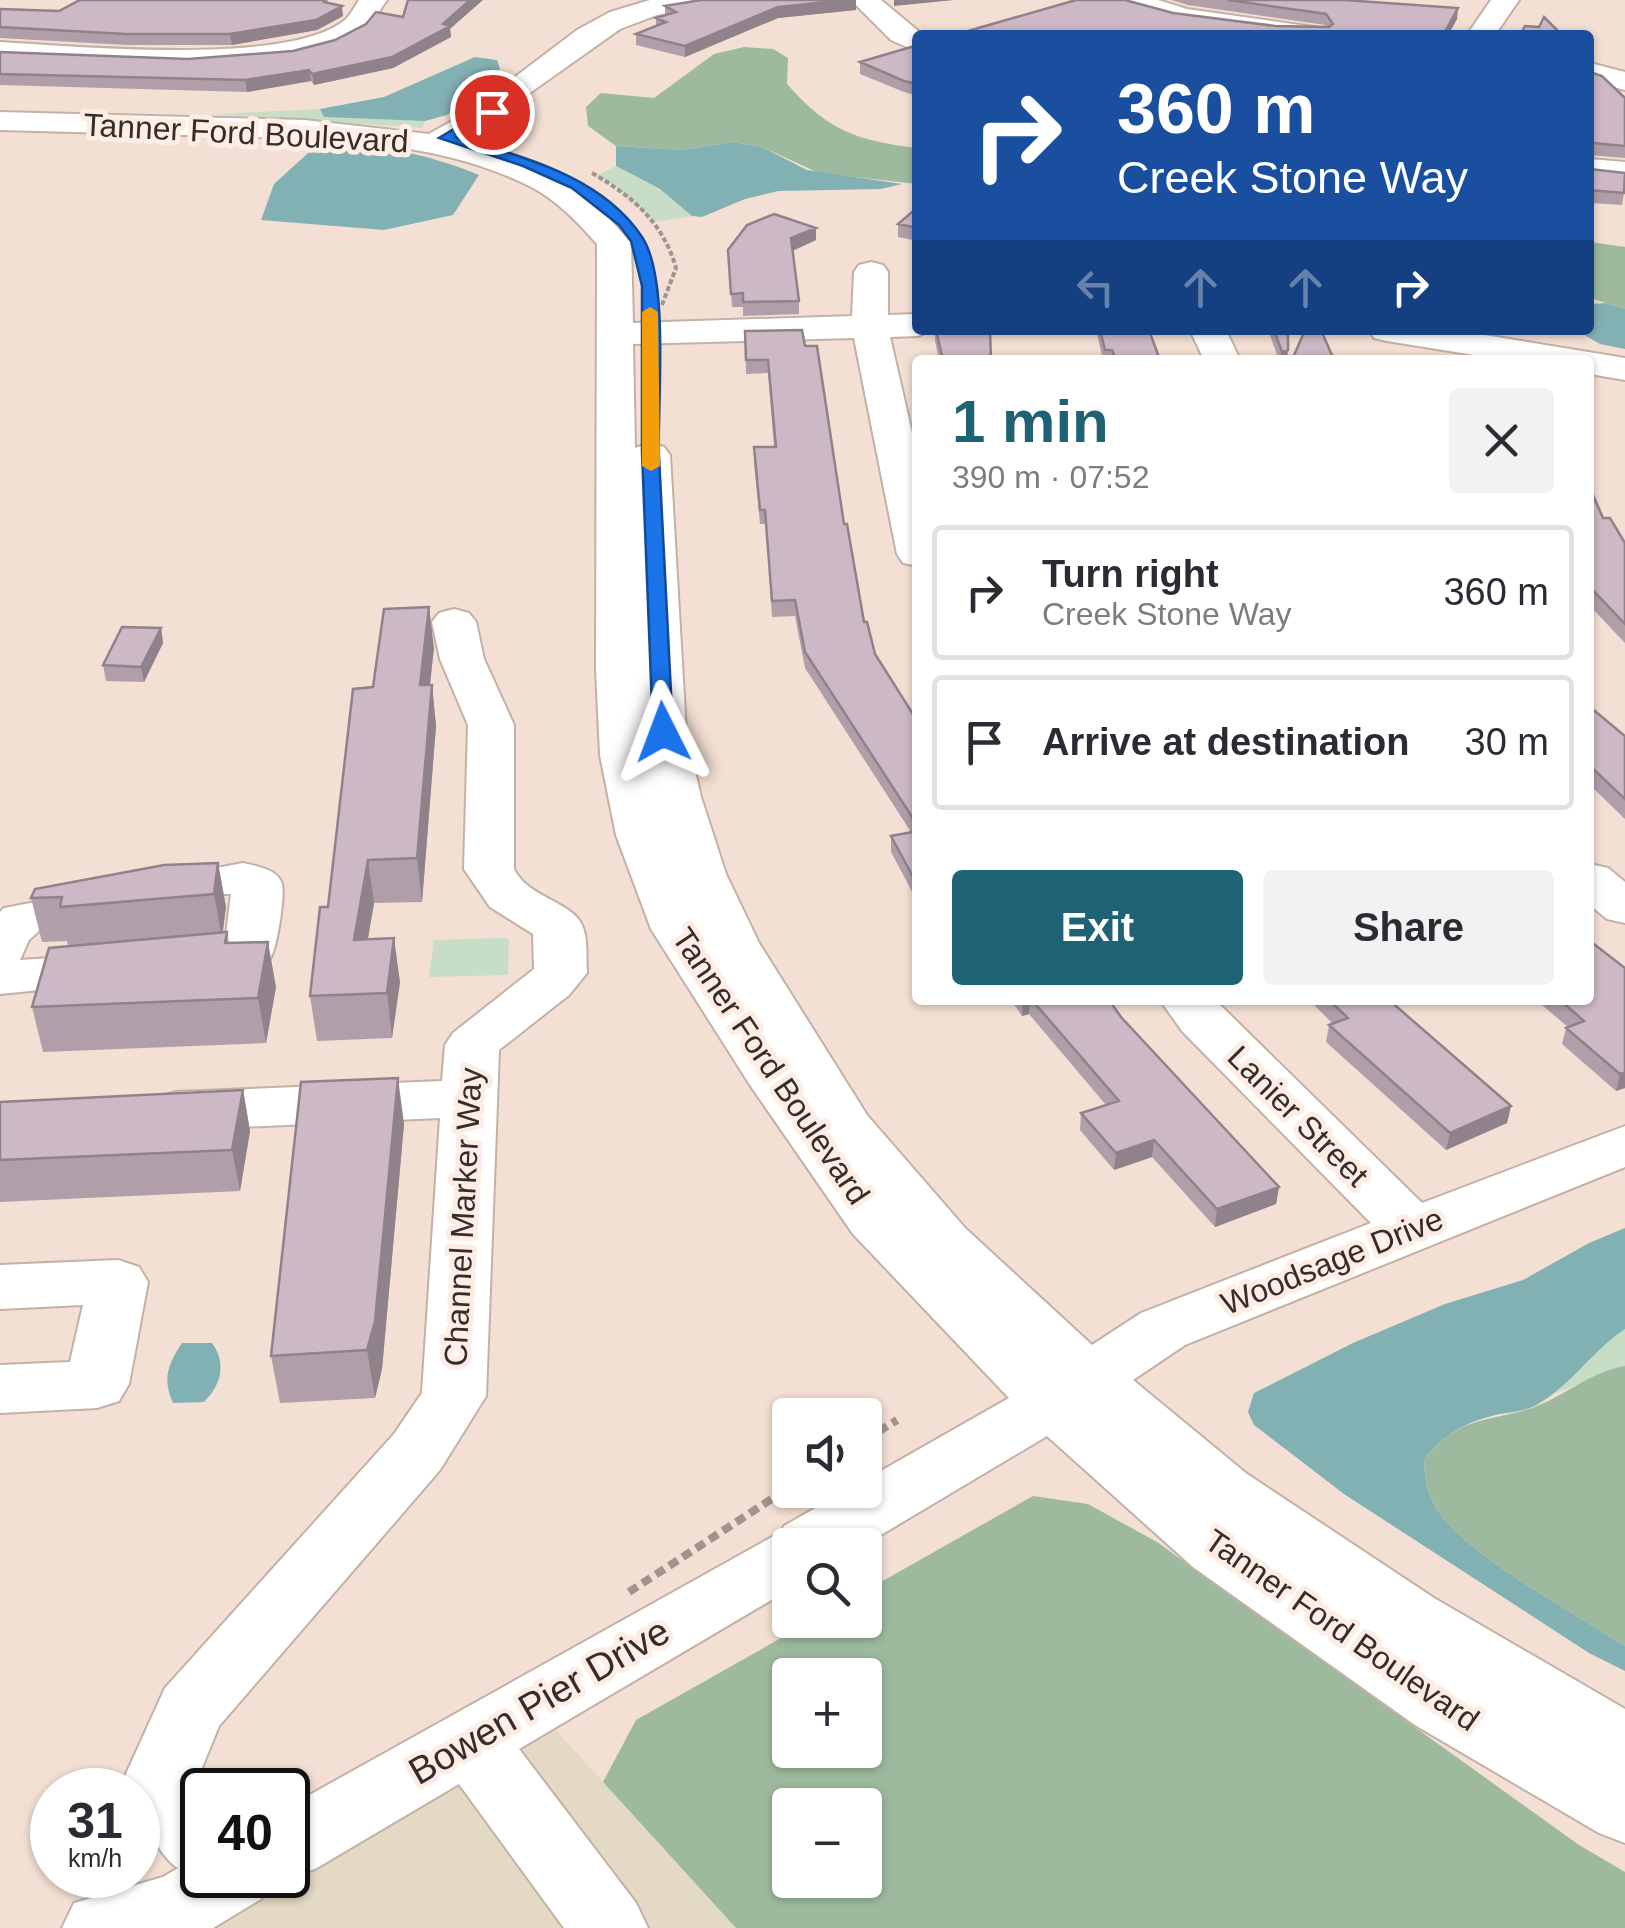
<!DOCTYPE html>
<meta charset="utf-8">
<style>
body{margin:0;font-family:Arial,sans-serif;background:#f2f2f3;color:#2b2b33;height:100vh;display:flex;flex-direction:column;font-size:38px;white-space:nowrap}
*{box-sizing:border-box;margin:0}
p{font-size:32px;color:#7c7c81}
.icon{flex:none;width:55px;height:55px;fill:none;stroke:currentColor;stroke-width:2;stroke-linecap:round;stroke-linejoin:round}
.map{position:relative;flex:1;overflow:hidden}
.side{position:absolute;left:912px;top:355px;width:682px;height:650px;display:flex;flex-direction:column;background:#fff;border-radius:10px;box-shadow:0 2px 8px #0004}
.side>*{flex:none}
.guide{position:absolute;left:912px;top:30px;width:682px;height:305px;border-radius:10px;box-shadow:0 2px 8px #0004;background:#1a4fa0;color:#fff;overflow:hidden}
.controls{position:absolute;left:772px;top:1398px;display:grid;gap:20px}
.controls a{display:grid;place-items:center;width:110px;height:110px;border-radius:10px;background:#fff;box-shadow:0 2px 8px #0004;font-size:50px}
.speed{position:absolute;left:30px;top:1768px;display:flex;gap:20px;font-size:50px;font-weight:700;text-align:center}
.speed>*{display:grid;place-content:center;width:130px;height:130px;border-radius:50%;background:#fff;box-shadow:0 2px 8px #0004;line-height:1}
.speed small{font-size:25px;font-weight:400}
.speed .limit{border:5px solid #111;border-radius:15px;background:#fff;color:#111}
.pin{position:absolute;display:grid;place-items:center;width:85px;height:85px;color:#fff;margin:-42px;border:5px solid #fff;border-radius:50%;box-shadow:0 2px 10px #0007}
.me{position:absolute;width:110px;margin:-55px;rotate:357deg;stroke-linejoin:round;filter:drop-shadow(0 0 8px #0008)}
.turn{display:flex;align-items:center;gap:35px;height:210px;padding:0 40px;font-size:45px}
.turn .icon{width:130px;height:130px;stroke-width:2.5}
.turn b{display:block;font-size:70px;line-height:85px}
.lanes{display:flex;align-items:center;height:95px;padding:0 40px;background:#0003;justify-content:center;gap:50px;direction:ltr}
.lanes .off{opacity:.35}
.round{display:grid;place-items:center;flex:none;width:105px;height:105px;border-radius:10px;background:#f2f2f3}
.head{display:flex;align-items:center;justify-content:space-between;height:170px;padding:0 40px}
h1{font-size:60px;font-weight:600;line-height:75px;color:#1f6175}
.button{display:flex;gap:20px;margin-top:auto;padding:20px 40px}
.button a{flex:1;height:115px;border-radius:10px;background:#1f6175;color:#fff;font-size:40px;font-weight:600;line-height:115px;text-align:center}
.button a+a{background:#f2f2f3;color:#2b2b33}
ul{padding:0;list-style:none}
li{display:flex;align-items:center;gap:30px;height:135px;margin:0 20px 15px;padding:0 20px;border:5px solid #e1e1e2;border-radius:10px}
li div{flex:1}
li b{display:block;font-size:38px}
li em{font-style:normal}
.map>svg:first-child{display:block}
.commercial{fill:#e3d9c4}
.green{fill:#c7ddc6}
.forest{fill:#9eba9e;fill-rule:evenodd}
.water{fill:#82b1b4}
.lines{fill:none;stroke-linecap:round;stroke-linejoin:round}
.minor-casing{stroke:#c4b1a6;stroke-width:4}
.path-far1{stroke:#a2938b;stroke-width:4;stroke-dasharray:5 2.5;stroke-linecap:butt}
.path{stroke:#a2938b;stroke-width:8;stroke-dasharray:10 6;stroke-linecap:butt}
.minor{fill:#fff;fill-rule:evenodd}
.wall{fill:#b09fa9}
.shaded-wall{fill:#90828a}
.building{fill:#cdb9c5;stroke:#90828a;stroke-width:2.5}
.route{fill:#1a73e8;stroke:#114b97;stroke-width:2.5}
.slow{fill:#f59e0b}
.labels{text-anchor:middle;dominant-baseline:central;stroke-width:10;stroke-linejoin:round;paint-order:stroke}
.street-label{font-size:32px;fill:#352d29;stroke:#feede4}
.near-street-label{font-size:38px;fill:#352d29;stroke:#feede4}
</style>
<div class="map">
<svg width="1625" height="1928" viewBox="0 0 1625 1928">
<rect width="100%" height="100%" fill="#f3dfd3"/>
<!-- commercial -->
<path class="commercial" d="M533,1705L736,1928H101L234,1875H288V1845Z"/>
<!-- green -->
<path class="green" d="M320,109L324,117L425,121L422,128L216,114Z
M616,166L661,190L692,216L655,222L615,186L597,176Z
M504,938L509,940L508,975L429,977L434,940Z
M1625,1329V1366L1551,1395L1603,1343Z"/>
<!-- forest -->
<path class="forest" d="M744,47L773,49L788,58L787,84C829,131 855,140 917,148V184L819,173L762,147L733,142L682,150L616,146L588,126L586,107L601,93L654,98L714,54Z
M1590,242L1625,247V309L1590,298Z
M1625,1366V1646C1576,1614 1469,1557 1438,1511C1427,1494 1425,1480 1424,1460C1458,1416 1485,1423 1532,1408C1563,1397 1592,1371 1625,1366Z
M1033,1496L1088,1504L1157,1542L1579,1845L1625,1872V1928H736L603,1782L636,1720L813,1620H865V1591ZM865,1675V1750H790V1675ZM790,1805H865V1880H790Z"/>
<!-- water -->
<path class="water" d="M475,57L497,60L500,69L447,115L425,121L324,117L320,109L384,97Z
M733,142L762,147L807,170L902,184L881,189L778,191L745,199L702,217L692,216L660,189L616,166V146L682,150Z
M318,144C374,144 427,153 479,175L453,215L384,230L261,220L274,184Z
M1606,303L1625,309V349L1600,344L1576,330H1590V304Z
M1625,1228V1329C1593,1350 1571,1385 1538,1404C1527,1411 1513,1412 1500,1414C1468,1421 1444,1433 1424,1460C1425,1480 1427,1495 1438,1511C1469,1557 1576,1614 1625,1646V1671L1589,1653L1344,1494L1254,1425L1248,1412L1254,1393L1353,1343L1445,1304L1523,1280L1589,1243Z
M182,1343H212C227,1364 221,1385 204,1402L173,1403C162,1379 168,1364 182,1343Z"/>
<g class="lines">
<defs>
<path id="minor" d="M359,0H387C380,9 373,24 365,32C305,82 79,64 0,60V42C73,46 292,67 346,19C351,14 355,6 359,0Z
M650,0H713L709,6L657,15L620,29L462,141L546,169L591,198L631,243L633,323L852,316L854,272L859,265L871,262L883,265L888,272V315L918,314V330H932L918,336L890,337L918,459V566L903,563L897,554L854,338L633,344L635,448L650,443L664,447L670,455L686,732L701,797L726,874L759,943L867,1115L965,1228L1092,1345L1141,1313L1371,1223L1182,1031L1160,1000H1215L1422,1203L1625,1126V1167L1185,1345L1133,1380L1247,1474L1434,1598L1625,1709V1843L1599,1833L1415,1725L1193,1567L1047,1436L864,1545H790V1589L519,1749L636,1903L648,1928H564L459,1784L315,1869L288,1878L279,1875H288V1807L781,1532L784,1526L847,1490H865V1480L1009,1398L853,1234L750,1085L651,929L616,835L600,755L596,670L597,244C575,219 553,196 521,182C429,139 321,139 222,136C148,134 74,132 0,130V112L304,120L429,134L470,111L577,30L610,12Z
M851,0H881L923,35H918V52L891,40Z
M1116,0H1158L1187,9L1314,27L1324,29L1328,35C1252,35 1193,29 1120,6Z
M1491,0H1519L1495,35H1467Z
M1590,63L1625,72V90L1590,81Z
M1590,159L1625,162V182L1590,179Z
M1190,330H1226L1240,360H1204Z
M1369,330H1454L1625,358V380L1590,374V360H1505L1387,341L1374,338Z
M454,609L469,613L476,622L484,659L514,725V869C528,898 571,901 582,925C588,938 586,958 587,973L569,995L499,1050L486,1396L440,1470L219,1726L199,1775L208,1790H202V1875H272L261,1899L213,1928H62L74,1903L163,1877L178,1868C159,1857 138,1812 138,1790H132L125,1776L165,1688L394,1434L422,1393L440,1118L176,1130L156,1124L148,1111L156,1098L176,1092L442,1081L445,1045L453,1033L534,969L533,934L490,907L464,869L468,725L440,659L432,622L439,613Z
M243,863C256,866 278,869 282,884C285,895 277,952 269,960C250,979 197,982 172,975L165,964L172,953L225,942L231,894H223L39,931L29,940L20,960L113,954L132,959L139,970L132,981L0,994V912L4,908Z
M1590,864L1608,868L1625,882V923L1607,919L1590,905Z
M118,1260L139,1267L148,1282L129,1384L119,1401L97,1408L0,1413V1365L70,1362L83,1305L0,1309V1265Z"/>
</defs>
<!-- minor casing -->
<use href="#minor" class="minor-casing"/>
<!-- path-far1 -->
<path class="path-far1" d="M592,173C632,196 663,222 676,268L662,305"/>
<!-- path -->
<path class="path" d="M865,1440L897,1420
M629,1592L790,1487"/>
<!-- minor -->
<use href="#minor" class="minor"/>
</g>
<!-- wall -->
<path class="wall" d="M80,0H328L327,3L343,16L317,30L232,45H127L0,38V9L59,11Z
M701,0H856V10L778,18L685,57L636,45V34L656,26V18L665,15V6Z
M1171,0H1344L1457,19L1448,35H954L1173,13L1275,26L1326,27L1325,25L1188,5Z
M450,29L451,37L393,68L314,85L311,81L247,92L0,85V52L188,59L293,51Z
M918,45V96L904,92L860,74V62Z
M1590,72L1625,98V158L1590,155Z
M1590,169L1624,193L1622,205L1590,203Z
M918,207V241L898,237V224Z
M816,240L793,251L799,301V314L743,316V307H732L728,250Z
M802,330L864,622L875,654L918,722V903L891,852V836L911,832L805,668L795,616L772,617L766,524H760L754,461V447H774L768,373L746,374L745,331Z
M935,330L991,360H939L935,341Z
M1096,330H1149L1160,360H1103Z
M1268,330H1288L1287,360H1279Z
M1590,488L1603,518L1625,543V643L1590,606Z
M161,628L163,643L144,682L106,681L103,665Z
M434,648L430,685H432L436,726L422,902L374,903L368,939L400,982L392,1038L317,1041L310,996L373,687Z
M1590,707L1625,736V819L1590,785Z
M218,863L226,907L222,932H227L229,943L276,987L266,1043L43,1052L32,1007L68,946L67,941L42,942L31,898Z
M1590,941L1625,1088L1616,1091L1562,1044L1566,1028L1568,1027L1536,1000H1590Z
M1011,1000H1109L1121,1017L1279,1187L1276,1204L1215,1227L1152,1157L1114,1170L1080,1130L1081,1113L1106,1105L1029,1014L1022,1016Z
M1309,1000H1389L1511,1106L1507,1123L1446,1150L1326,1042L1329,1025L1333,1024Z
M243,1090L250,1131L240,1191L0,1202V1102Z
M404,1124L382,1369L375,1398L280,1403L271,1356Z"/>
<!-- shaded-wall -->
<path class="shaded-wall" d="M470,0H483L450,29L451,37L393,68L314,85L312,74L443,24Z
M848,0H856V10L778,18L685,57V46L778,7Z
M894,0H954L894,6Z
M342,6L343,16L317,30L232,45L230,34Z
M1458,8L1457,19L1448,35H1443Z
M309,70L311,81L247,92L245,80Z
M816,228V240L791,251V238Z
M1288,350L1287,360H1281L1282,352Z
M429,607L434,648L425,726L420,685Z
M161,628L163,643L144,682L141,667Z
M432,685L436,726L422,902L417,858Z
M368,860L374,903L360,984L354,940Z
M218,863L226,907L222,939L214,894Z
M394,938L400,982L392,1038L387,993Z
M268,942L276,987L266,1043L258,998Z
M1023,1000H1030L1029,1014L1022,1016Z
M1625,1072V1088L1616,1091L1620,1074Z
M398,1078L404,1124L382,1369L375,1398L367,1350Z
M243,1090L250,1131L240,1191L232,1150Z
M1511,1106L1507,1123L1446,1150L1450,1133Z
M1154,1140L1152,1157L1114,1170L1116,1153Z
M1279,1187L1276,1204L1215,1227L1217,1209Z"/>
<!-- building -->
<path class="building" d="M80,0H324V2L342,6L316,20L230,34H126L0,27V9L59,11Z
M408,0H470L443,24L450,26L392,57L312,74L309,70L245,80L0,74V52L188,59L293,51L335,40L366,24L376,12L403,17Z
M701,0H848L778,7L685,46L636,34L666,22L656,18L676,12L665,6Z
M1076,0H1125L1173,13L1275,26L1329,27L1333,24L1326,14L1228,0H1344L1458,8L1443,35H954Z
M1544,17L1562,35H1520L1525,26L1539,27Z
M918,45V84L904,81L860,62Z
M1590,72L1602,76L1625,98V146L1593,143L1590,146Z
M1590,169L1625,173L1624,193L1590,190Z
M918,207V228L898,224Z
M774,214L816,228L791,238L799,301L743,302V293L731,294L728,250L747,225Z
M802,330L805,346H817L844,524H847L864,622H867L875,654L918,722V826L805,652L795,600L772,601L765,510H760L754,447H776L768,360H746L745,331Z
M936,330H990L991,360H943Z
M1100,330H1149L1160,360H1116L1112,350H1105Z
M1274,330H1288V350L1282,352Z
M1305,330H1321L1334,360H1292Z
M1512,357L1535,360H1512Z
M1590,488L1603,518H1610L1625,543V624L1590,587Z
M429,607L420,685H432L417,858L368,860L354,940L394,938L387,993L310,996L320,907H328L353,689L373,687L384,609Z
M122,627L161,628L141,667L103,665Z
M1590,707L1625,736V799L1590,766Z
M918,831V886L891,836Z
M218,863L214,894L60,907L62,897L31,898L35,889L164,865Z
M227,932L225,943L268,942L258,998L32,1007L49,948Z
M1590,941L1625,968V1072L1620,1074L1566,1028L1584,1021L1560,1000H1590Z
M1032,1000H1109L1121,1017L1279,1187L1217,1209L1154,1140L1116,1153L1081,1113L1119,1101Z
M1329,1000H1389L1511,1106L1450,1133L1329,1025L1348,1018Z
M398,1078L375,1321L367,1350L271,1356L301,1082Z
M243,1090L232,1150L0,1160V1102Z"/>
<!-- route -->
<path class="route" d="M487,109L498,112L457,137C522,157 602,176 642,237C670,279 657,402 659,456C663,548 669,640 673,732L670,736L663,738L653,732L642,452V286L631,241L619,225L572,188L523,166L439,138Z"/>
<!-- slow -->
<path class="slow" d="M650,307L658,312L660,466L651,471L642,466V312Z"/>
<g class="labels">
<!-- street labels -->
<g class="street-label">
<text transform="translate(246 133) rotate(3)">Tanner Ford Boulevard</text>
<text transform="translate(771 1066) rotate(56)">Tanner Ford Boulevard</text>
<text transform="translate(1298 1116) rotate(45)">Lanier Street</text>
<text transform="translate(463 1217) rotate(-87)">Channel Marker Way</text>
<text transform="translate(1332 1261) rotate(-22)">Woodsage Drive</text>
<text transform="translate(1342 1630) rotate(35)">Tanner Ford Boulevard</text>
</g>
<!-- near-street labels -->
<g class="near-street-label">
<text transform="translate(539 1701) rotate(-30)">Bowen Pier Drive</text>
</g>
</g>
</svg>
<div class="controls">
<a><svg class="icon" aria-label="sound" viewBox="0 0 24 24"><path d="M4 9h4l5-4v14l-5-4H4zM17 9q2 3 0 6"/></svg></a>
<a><svg class="icon" aria-label="search" viewBox="0 0 24 24"><circle cx="10" cy="10" r="6"/><path d="M15 15l6 6"/></svg></a>
<a>+</a>
<a>−</a>
</div>
<div class="speed"><div>31<small>km/h</small></div><div class="limit">40</div></div>
<div class="pin" style="left:492px;top:112px;background:#d93025"><svg class="icon" aria-label="arrive" viewBox="0 0 24 24"><path d="M6 21V4h12l-3 4 3 4H6"/></svg></div>
<svg class="me" style="left:663px;top:732px" viewBox="-20 -20 40 40"><path d="M0-17L14 15 0 8-14 15z" fill="#1a73e8" stroke="#fff" stroke-width="4"/></svg>
<div class="guide">
<div class="turn"><svg class="icon" aria-label="right" viewBox="0 0 24 24"><path d="M7 20v-9h11M14 6l5 5-5 5"/></svg><div><b>360 m</b>Creek Stone Way</div></div>
<div class="lanes"><svg class="icon off" aria-label="left" viewBox="0 0 24 24"><path d="M17 20v-9H6M10 6l-5 5 5 5"/></svg><svg class="icon off" aria-label="ahead" viewBox="0 0 24 24"><path d="M12 20V5M6 11l6-6 6 6"/></svg><svg class="icon off" aria-label="ahead" viewBox="0 0 24 24"><path d="M12 20V5M6 11l6-6 6 6"/></svg><svg class="icon" aria-label="right" viewBox="0 0 24 24"><path d="M7 20v-9h11M14 6l5 5-5 5"/></svg></div>
</div>
<section class="side">
<div class="head"><div><h1>1 min</h1><p>390 m · 07:52</p></div><a class="round"><svg class="icon" aria-label="close" viewBox="0 0 24 24"><path d="M6 6l12 12M18 6L6 18"/></svg></a></div>
<ul>
<li><svg class="icon" aria-label="right" viewBox="0 0 24 24"><path d="M7 20v-9h11M14 6l5 5-5 5"/></svg><div><b>Turn right</b><p>Creek Stone Way</p></div><em>360 m</em></li>
<li><svg class="icon" aria-label="arrive" viewBox="0 0 24 24"><path d="M6 21V4h12l-3 4 3 4H6"/></svg><div><b>Arrive at destination</b></div><em>30 m</em></li>
</ul>
<div class="button"><a>Exit</a><a>Share</a></div>
</section>
</div>
